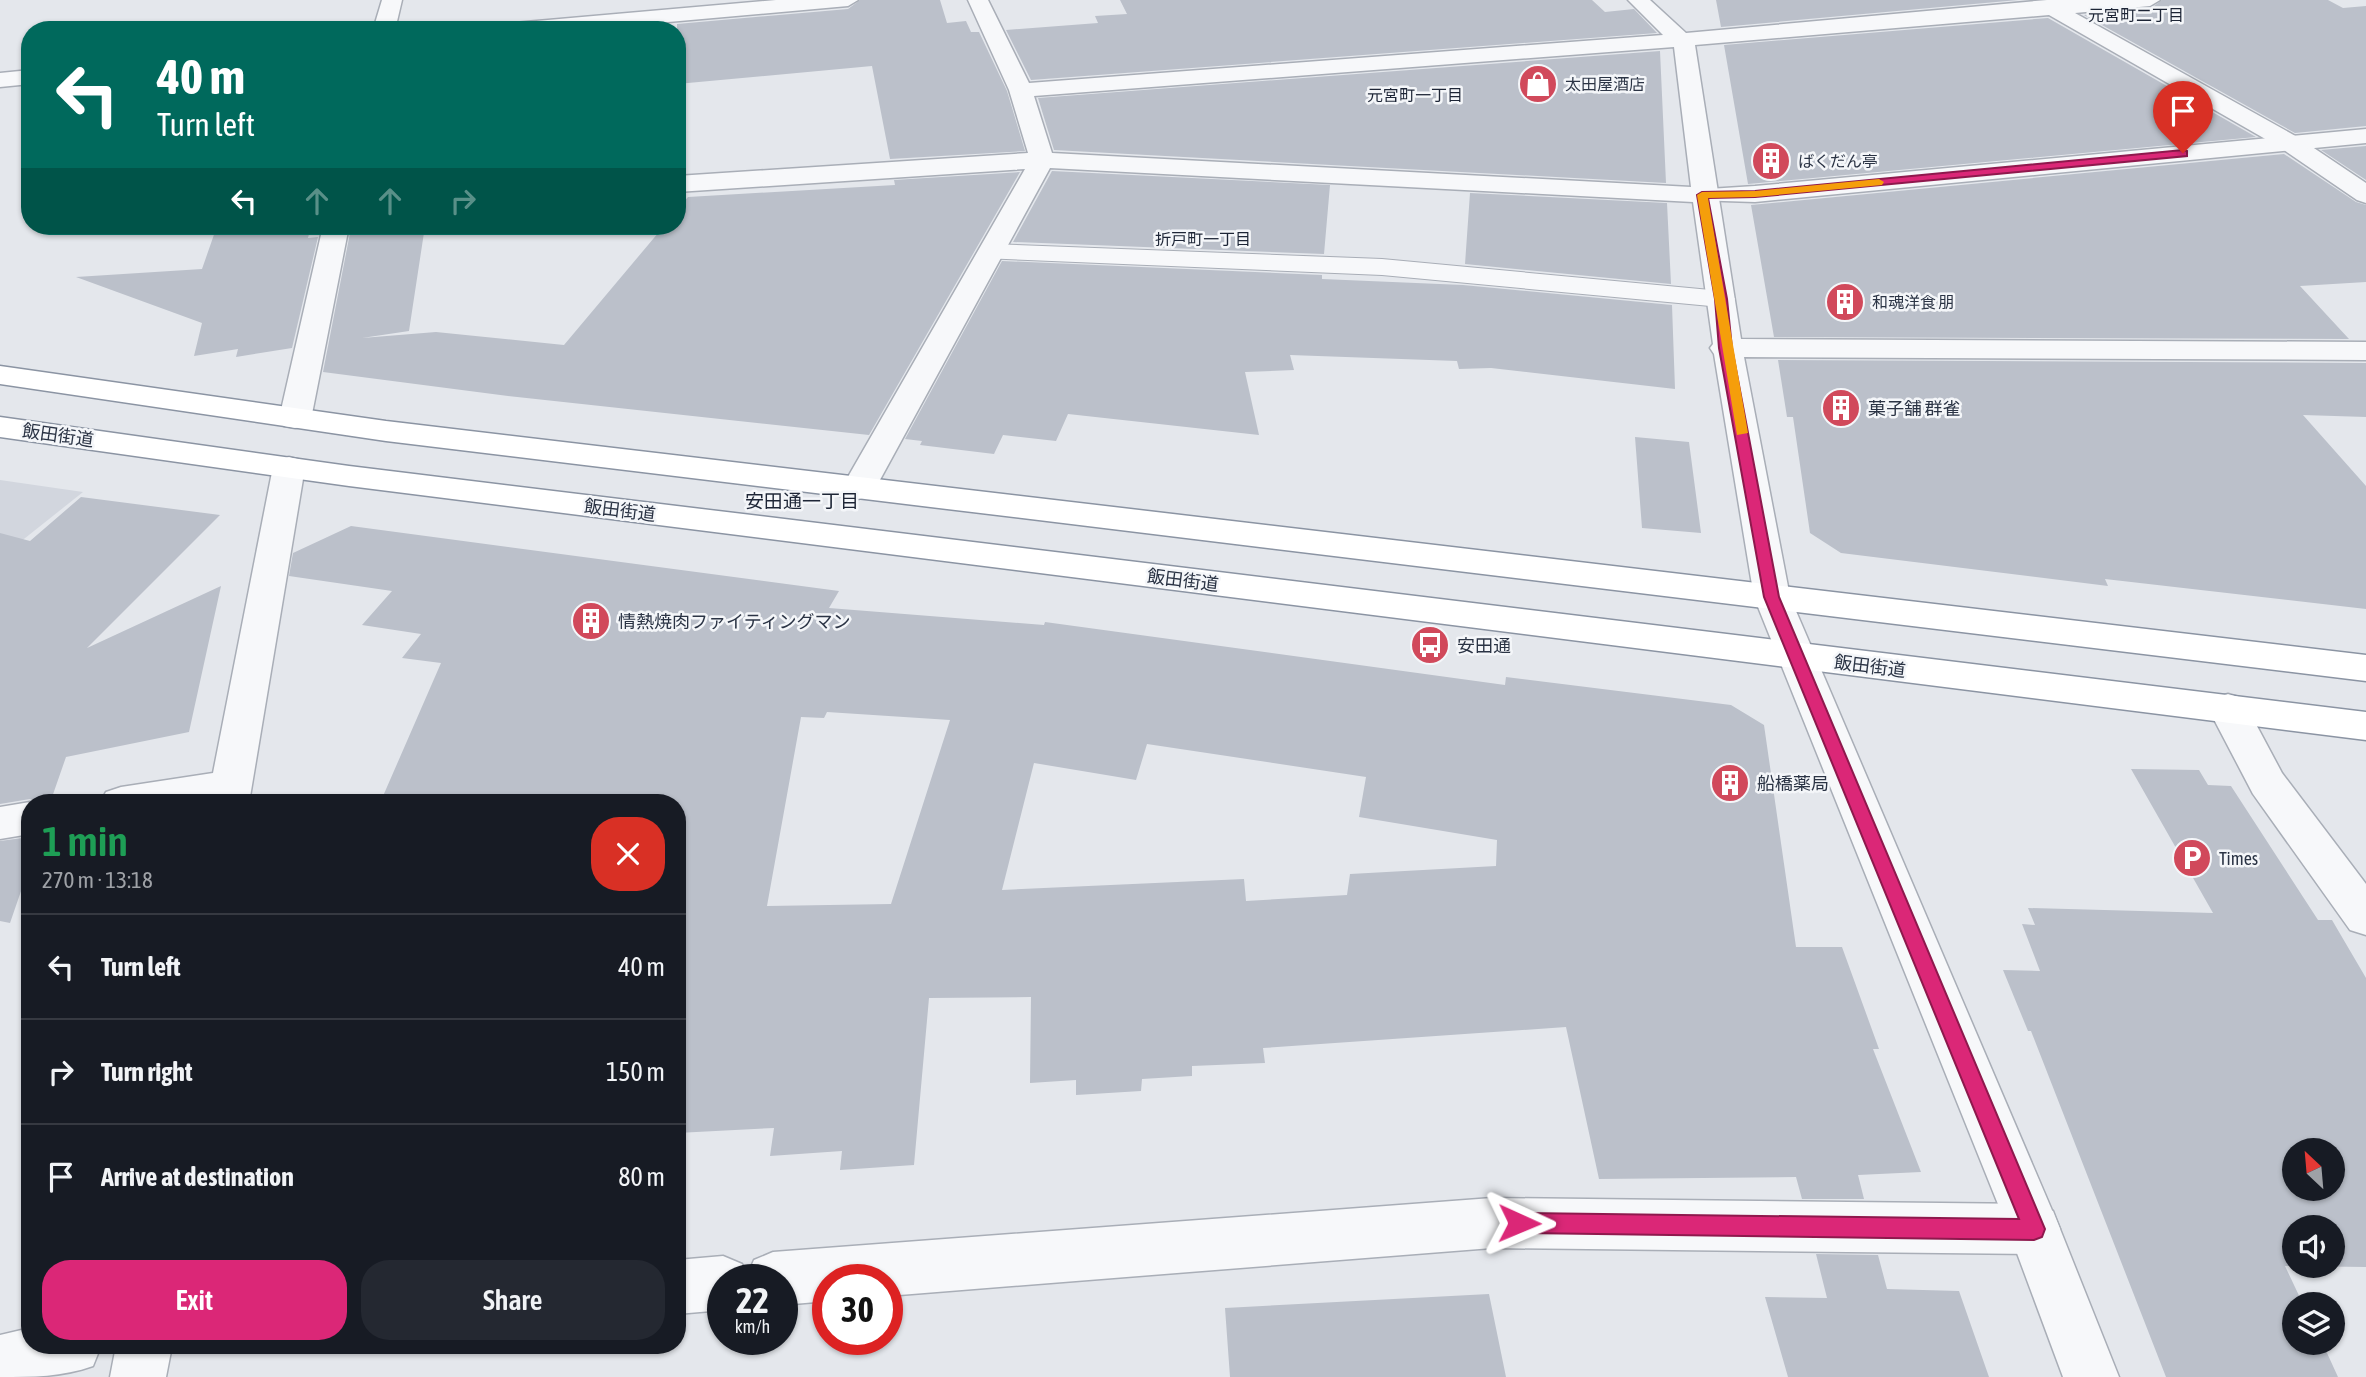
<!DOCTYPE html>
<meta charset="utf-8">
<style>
body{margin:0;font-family:"Asap Condensed","Noto Sans JP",sans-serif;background:#242831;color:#f1f3f6;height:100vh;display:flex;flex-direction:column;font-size:26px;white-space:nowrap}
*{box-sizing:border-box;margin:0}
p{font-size:23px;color:#9ea1a6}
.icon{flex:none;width:38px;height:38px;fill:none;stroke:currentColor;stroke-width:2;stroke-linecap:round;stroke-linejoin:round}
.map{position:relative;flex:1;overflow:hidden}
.details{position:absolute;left:21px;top:794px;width:665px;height:560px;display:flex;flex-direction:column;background:#171b24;border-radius:28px;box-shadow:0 2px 5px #0004}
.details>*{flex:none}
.top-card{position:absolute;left:21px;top:21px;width:665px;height:214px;border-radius:28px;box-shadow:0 2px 5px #0004;background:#00695c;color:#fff;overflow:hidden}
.needle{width:46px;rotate:334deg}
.buttons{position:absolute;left:2282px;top:1138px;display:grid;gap:14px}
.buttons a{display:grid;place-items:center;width:63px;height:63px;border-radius:50%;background:#171b24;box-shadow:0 2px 5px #0004;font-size:35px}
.speed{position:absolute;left:707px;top:1264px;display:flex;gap:14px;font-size:35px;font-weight:700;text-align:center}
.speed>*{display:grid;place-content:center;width:91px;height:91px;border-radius:50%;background:#171b24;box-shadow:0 2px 5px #0004;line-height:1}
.speed small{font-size:18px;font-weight:400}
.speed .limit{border:10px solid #d22;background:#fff;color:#111}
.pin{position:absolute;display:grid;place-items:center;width:60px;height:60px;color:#fff;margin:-72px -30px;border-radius:50% 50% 50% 0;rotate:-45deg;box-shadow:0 0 7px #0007}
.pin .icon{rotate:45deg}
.me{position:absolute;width:77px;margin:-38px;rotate:91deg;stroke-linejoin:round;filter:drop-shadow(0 0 5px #0008)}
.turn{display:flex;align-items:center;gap:24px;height:147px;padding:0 21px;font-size:32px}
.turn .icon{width:91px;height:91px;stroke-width:2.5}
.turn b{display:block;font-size:49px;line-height:60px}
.lanes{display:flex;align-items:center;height:66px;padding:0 21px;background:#0003;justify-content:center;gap:35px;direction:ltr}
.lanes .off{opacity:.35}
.round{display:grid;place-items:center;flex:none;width:74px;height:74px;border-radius:28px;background:#242831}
.headline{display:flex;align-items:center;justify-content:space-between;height:119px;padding:0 21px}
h1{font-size:42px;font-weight:600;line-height:52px;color:#1e9e55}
.button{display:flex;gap:14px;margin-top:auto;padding:14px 21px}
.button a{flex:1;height:80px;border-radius:28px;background:#db2777;color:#fff;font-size:28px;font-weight:600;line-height:80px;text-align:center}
.button a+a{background:#242831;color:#f1f3f6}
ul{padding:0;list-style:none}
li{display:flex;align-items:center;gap:21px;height:105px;padding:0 21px;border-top:2px solid #363941}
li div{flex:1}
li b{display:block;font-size:26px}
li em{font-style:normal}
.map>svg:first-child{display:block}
.built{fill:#d2d6de}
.building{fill:#bbc0ca;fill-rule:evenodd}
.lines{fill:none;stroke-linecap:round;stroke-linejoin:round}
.service-casing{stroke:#a9aeb7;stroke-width:2}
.minor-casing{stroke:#a9aeb7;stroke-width:3}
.tertiary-casing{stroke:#a9aeb7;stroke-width:3}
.trunk-casing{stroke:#8b94a3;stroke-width:3}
.service{fill:#f7f8fa;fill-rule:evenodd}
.minor{fill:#f7f8fa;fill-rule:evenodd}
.tertiary{fill:#f7f8fa;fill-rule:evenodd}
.trunk{fill:#fff;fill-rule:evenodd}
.route{fill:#db2777;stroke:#8e194d;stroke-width:2}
.slow{fill:#f59e0b}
.labels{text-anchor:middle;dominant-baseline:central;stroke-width:5;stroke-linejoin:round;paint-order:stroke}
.far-neighbourhood-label{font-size:16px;fill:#1d2536;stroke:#f4f6f9}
.far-poi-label{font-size:16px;fill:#2b3445;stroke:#f4f6f9;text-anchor:start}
.poi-label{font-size:18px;fill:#2b3445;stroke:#f4f6f9;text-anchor:start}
.street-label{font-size:18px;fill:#2b3445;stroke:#f4f6f9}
.neighbourhood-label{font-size:19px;fill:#1d2536;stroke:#f4f6f9}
</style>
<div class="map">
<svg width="2366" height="1377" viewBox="0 0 2366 1377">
<rect width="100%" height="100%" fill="#e4e7ec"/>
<!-- built -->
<path class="built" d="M0,480L83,492L0,558Z"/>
<!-- building -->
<path class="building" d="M860,0H940L947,23L966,21L971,32H979L1007,91L1025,151L890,159L872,66L677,84V24L848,9Z
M1120,0H1592L1605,12L1634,9L1657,33L1031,80L1006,30L1098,23L1095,16L1127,14Z
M1716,0H2018L1721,27Z
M2162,0H2328L2343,8L2366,6V126L2295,133L2084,15L2150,9Z
M2048,18L2256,137L1748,184L1724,45Z
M1660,51L1666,183L1054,150L1038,98Z
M2366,146V180L2321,150Z
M2284,154L2356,202L2366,205V282L2300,286L2349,339L1774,337L1751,205Z
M1052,171L1330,185L1324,254L1013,242Z
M1020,172L869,435L508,396L323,372L350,233L425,226L409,331L362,338L436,332L564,345L664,226H677V210L688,197L895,185L894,180Z
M1470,193L1667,203L1671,284L1465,264Z
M217,226H311L308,238L318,237L292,348L236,357L238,349L194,356L202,323L76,277L202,269Z
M1002,261L1322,275V279L1463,285L1672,305L1675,389L1491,368L1459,369L1457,361L1290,355L1294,370L1245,372L1259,435L1068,414L1056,441L1003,435L994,454L920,445L922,441L905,439Z
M1778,360L2366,363V417L2303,415L2366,486V609L2105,579L2108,586L1841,553L1810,533L1793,417H1787Z
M1635,437L1689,442L1701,533L1642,528Z
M81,497L220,515L87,648L221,586L189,732L66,757L50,803H37L30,799L0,804V533L30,541Z
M351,526L839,591L829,608L1044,625L1045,622L1505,685L1506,677L1731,705L1764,725L1796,947H1842L1879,1049H1873L1921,1172L1858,1175L1864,1199H1802L1796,1177L1599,1179L1566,1027L1263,1048L1265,1063L1192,1066V1076L1142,1079L1141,1091L1076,1095V1080L1030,1083L1031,997L929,998L914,1165L840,1170L842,1151L770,1156L774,1128L677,1133V803H380L441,663L402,658L421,634L362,625L392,591L289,576L293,553ZM827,712L950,720L891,904L767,906L801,717L824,718ZM1147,744L1366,777L1359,817L1497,840L1496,866L1350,874L1347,895L1246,901L1244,879L1002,890L1034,763L1136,780Z
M2131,769L2199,770L2208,785L2231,786L2318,920H2332L2366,978V1267L2285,1266L2303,1304H2294V1342H2322L2338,1377H2166L2031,1031H2028L2003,970L2040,971L2022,924L2035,925L2028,908L2213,913ZM2294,1150H2333V1188H2294ZM2294,1227H2333V1265H2294Z
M30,837V865L10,923L0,921V841Z
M1816,1254L1878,1255L1887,1289L1959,1291L1989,1377H1788L1765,1297L1827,1298Z
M1489,1294L1506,1377H1230L1225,1308Z"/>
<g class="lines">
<defs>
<path id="service" d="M991,244L1382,259L1721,291L1731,293L1735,299L1731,305L1721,307L1382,275L982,258L978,252L982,246Z"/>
<path id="minor" d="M382,0H402L395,30H373Z
M776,0H858L848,6L578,30H490L501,24Z
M968,0H988L1029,83L1663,35L1628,0H1650L1686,33L2047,0H2160L2150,6L2075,13L2299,138L2366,183V203L2357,200L2281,148L2049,15L1695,45L1741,339L2366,342V360L1744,357L1790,597L1785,605L1772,609L1759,605L1754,597L1714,354L1710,348L1713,344L1693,202L1050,168L875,489L870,496L858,499L846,496L841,489L1025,169L677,192V176L1028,153L1009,90ZM1674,47L1691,187L1052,153L1034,96Z
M30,70V84L0,87V73Z
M323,226H349L311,419L306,426L295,428L284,426L279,419Z
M289,457L301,460L305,467L249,803H100L106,792L121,787L213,773L273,467L277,460Z
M2228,694L2242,698L2282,773L2366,884V935L2350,930L2253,794L2208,708L2214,698Z
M30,802L34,803H30V834L0,839V807Z
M1492,1198L2034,1204L2053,1211L2060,1229L2053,1247L2034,1254L1492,1248L887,1296V1279H828V1301L782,1305V1279H723V1310L677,1314V1260L723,1256L742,1264L747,1276L754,1260L773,1252Z
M30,1328V1346H101L93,1366C62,1377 33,1377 0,1377V1335Z
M116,1346H172L166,1377H110Z"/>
<path id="tertiary" d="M2366,129V143L1755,202L1693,200L1689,195L1693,190L1755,186Z
M1772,585L1785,589L1790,597L2060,1229L2119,1377H2063L2008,1229L1754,597L1759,589Z"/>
<path id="trunk" d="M0,366L386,421L2366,655V681L386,441L0,384Z
M0,417L349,466L2366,712V740L349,486L0,437Z"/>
</defs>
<!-- service casing -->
<use href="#service" class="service-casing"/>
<!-- minor casing -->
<use href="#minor" class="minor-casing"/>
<!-- tertiary casing -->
<use href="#tertiary" class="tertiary-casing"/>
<!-- trunk casing -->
<use href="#trunk" class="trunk-casing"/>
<!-- service -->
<use href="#service" class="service"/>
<!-- minor -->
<use href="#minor" class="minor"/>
<!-- tertiary -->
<use href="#tertiary" class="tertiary"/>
<!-- trunk -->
<use href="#trunk" class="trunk"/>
</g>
<!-- route -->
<path class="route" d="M2183,150L2187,151V156L1755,197L1708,198L1727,299L1732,348L1779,597L2045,1229L2042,1237L2034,1240L1519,1233L1512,1230L1509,1223L1512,1216L1519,1213L2019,1219L1764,597L1719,348L1715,299L1697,195L1702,192L1755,191Z"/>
<!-- slow -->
<path class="slow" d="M1879,179L1884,182L1882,185L1755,197L1708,198L1748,433L1737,435L1697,195L1702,192L1755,191Z"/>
<!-- icons -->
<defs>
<symbol id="shop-disc" viewBox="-11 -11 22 22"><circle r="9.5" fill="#d1495b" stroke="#f4f6f9"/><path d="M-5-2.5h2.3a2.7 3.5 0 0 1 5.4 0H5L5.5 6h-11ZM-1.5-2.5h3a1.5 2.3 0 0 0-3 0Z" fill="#fff"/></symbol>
<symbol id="building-disc" viewBox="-11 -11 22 22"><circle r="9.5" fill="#d1495b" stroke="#f4f6f9"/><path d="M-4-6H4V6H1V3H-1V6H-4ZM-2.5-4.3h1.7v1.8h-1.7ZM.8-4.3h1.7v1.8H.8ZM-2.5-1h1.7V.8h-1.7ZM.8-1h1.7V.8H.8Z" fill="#fff"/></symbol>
<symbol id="bus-disc" viewBox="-11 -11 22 22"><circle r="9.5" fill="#d1495b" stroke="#f4f6f9"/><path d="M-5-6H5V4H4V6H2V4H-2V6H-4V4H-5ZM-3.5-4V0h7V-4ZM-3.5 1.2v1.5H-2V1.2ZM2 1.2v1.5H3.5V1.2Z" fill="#fff"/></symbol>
<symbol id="parking-disc" viewBox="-11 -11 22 22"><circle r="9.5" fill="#d1495b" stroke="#f4f6f9"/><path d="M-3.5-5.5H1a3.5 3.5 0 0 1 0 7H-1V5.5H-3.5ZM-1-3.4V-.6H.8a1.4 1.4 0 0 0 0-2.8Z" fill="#fff"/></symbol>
</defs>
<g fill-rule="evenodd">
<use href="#shop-disc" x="1516" y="62" width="44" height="44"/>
<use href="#building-disc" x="1749" y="139" width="44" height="44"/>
<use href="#building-disc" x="1823" y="280" width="44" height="44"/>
<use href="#building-disc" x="1819" y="386" width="44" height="44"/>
<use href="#building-disc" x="569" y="599" width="44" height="44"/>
<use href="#bus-disc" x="1408" y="623" width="44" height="44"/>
<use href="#building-disc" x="1708" y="761" width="44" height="44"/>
<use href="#parking-disc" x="2170" y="836" width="44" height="44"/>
</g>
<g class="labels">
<!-- far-neighbourhood labels -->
<g class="far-neighbourhood-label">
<text x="2136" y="15">元宮町二丁目</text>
<text x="1415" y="95">元宮町一丁目</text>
<text x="1203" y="239">折戸町一丁目</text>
</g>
<!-- far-poi labels -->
<g class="far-poi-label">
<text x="1565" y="84">太田屋酒店</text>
<text x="1798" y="161">ばくだん亭</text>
<text x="1872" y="302">和魂洋食 朋</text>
</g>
<!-- poi labels -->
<g class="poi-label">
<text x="1868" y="408">菓子舗 群雀</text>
<text x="618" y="621">情熱焼肉ファイティングマン</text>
<text x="1457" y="645">安田通</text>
<text x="1757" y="783">船橋薬局</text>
<text x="2219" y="858">Times</text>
</g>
<!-- street labels -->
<g class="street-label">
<text transform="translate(58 435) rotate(8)">飯田街道</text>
<text transform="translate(620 510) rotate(7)">飯田街道</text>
<text transform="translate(1183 580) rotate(7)">飯田街道</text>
<text transform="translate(1870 666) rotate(7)">飯田街道</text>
</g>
<!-- neighbourhood labels -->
<g class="neighbourhood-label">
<text x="802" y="501">安田通一丁目</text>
</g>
</g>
</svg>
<div class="buttons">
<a><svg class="needle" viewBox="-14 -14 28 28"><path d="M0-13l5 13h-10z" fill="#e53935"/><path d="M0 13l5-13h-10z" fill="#9ea1a6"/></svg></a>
<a><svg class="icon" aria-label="sound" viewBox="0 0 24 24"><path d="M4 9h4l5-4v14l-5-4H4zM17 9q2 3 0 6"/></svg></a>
<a><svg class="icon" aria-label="layers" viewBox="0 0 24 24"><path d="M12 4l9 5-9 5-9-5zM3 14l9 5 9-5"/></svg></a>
</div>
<div class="speed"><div>22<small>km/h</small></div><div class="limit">30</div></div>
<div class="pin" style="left:2183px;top:153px;background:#d93025"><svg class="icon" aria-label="arrive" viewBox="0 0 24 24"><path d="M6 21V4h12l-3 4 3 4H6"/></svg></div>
<svg class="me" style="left:1519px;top:1223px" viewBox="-20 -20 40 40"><path d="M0-17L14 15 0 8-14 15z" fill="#db2777" stroke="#fff" stroke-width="4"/></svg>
<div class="top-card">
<div class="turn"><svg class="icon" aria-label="left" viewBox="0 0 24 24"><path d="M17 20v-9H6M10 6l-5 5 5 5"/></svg><div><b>40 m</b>Turn left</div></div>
<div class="lanes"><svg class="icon" aria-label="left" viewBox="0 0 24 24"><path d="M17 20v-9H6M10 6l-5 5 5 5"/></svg><svg class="icon off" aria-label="ahead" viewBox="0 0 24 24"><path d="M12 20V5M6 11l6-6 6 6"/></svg><svg class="icon off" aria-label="ahead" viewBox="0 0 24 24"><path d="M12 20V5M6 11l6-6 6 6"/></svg><svg class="icon off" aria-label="right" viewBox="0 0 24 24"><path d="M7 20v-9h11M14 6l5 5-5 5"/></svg></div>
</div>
<section class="details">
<div class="headline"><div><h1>1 min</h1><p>270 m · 13:18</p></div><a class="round" style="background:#d93025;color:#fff"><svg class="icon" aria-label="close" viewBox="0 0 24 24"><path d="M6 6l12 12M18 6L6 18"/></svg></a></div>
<ul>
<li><svg class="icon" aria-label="left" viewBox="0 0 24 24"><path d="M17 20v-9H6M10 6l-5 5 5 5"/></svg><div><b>Turn left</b></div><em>40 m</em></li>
<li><svg class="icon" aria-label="right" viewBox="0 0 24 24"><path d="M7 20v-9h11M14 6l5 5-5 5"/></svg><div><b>Turn right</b></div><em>150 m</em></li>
<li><svg class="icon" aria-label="arrive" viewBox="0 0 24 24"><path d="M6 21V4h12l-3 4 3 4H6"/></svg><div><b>Arrive at destination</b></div><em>80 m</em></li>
</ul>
<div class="button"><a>Exit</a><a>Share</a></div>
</section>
</div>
